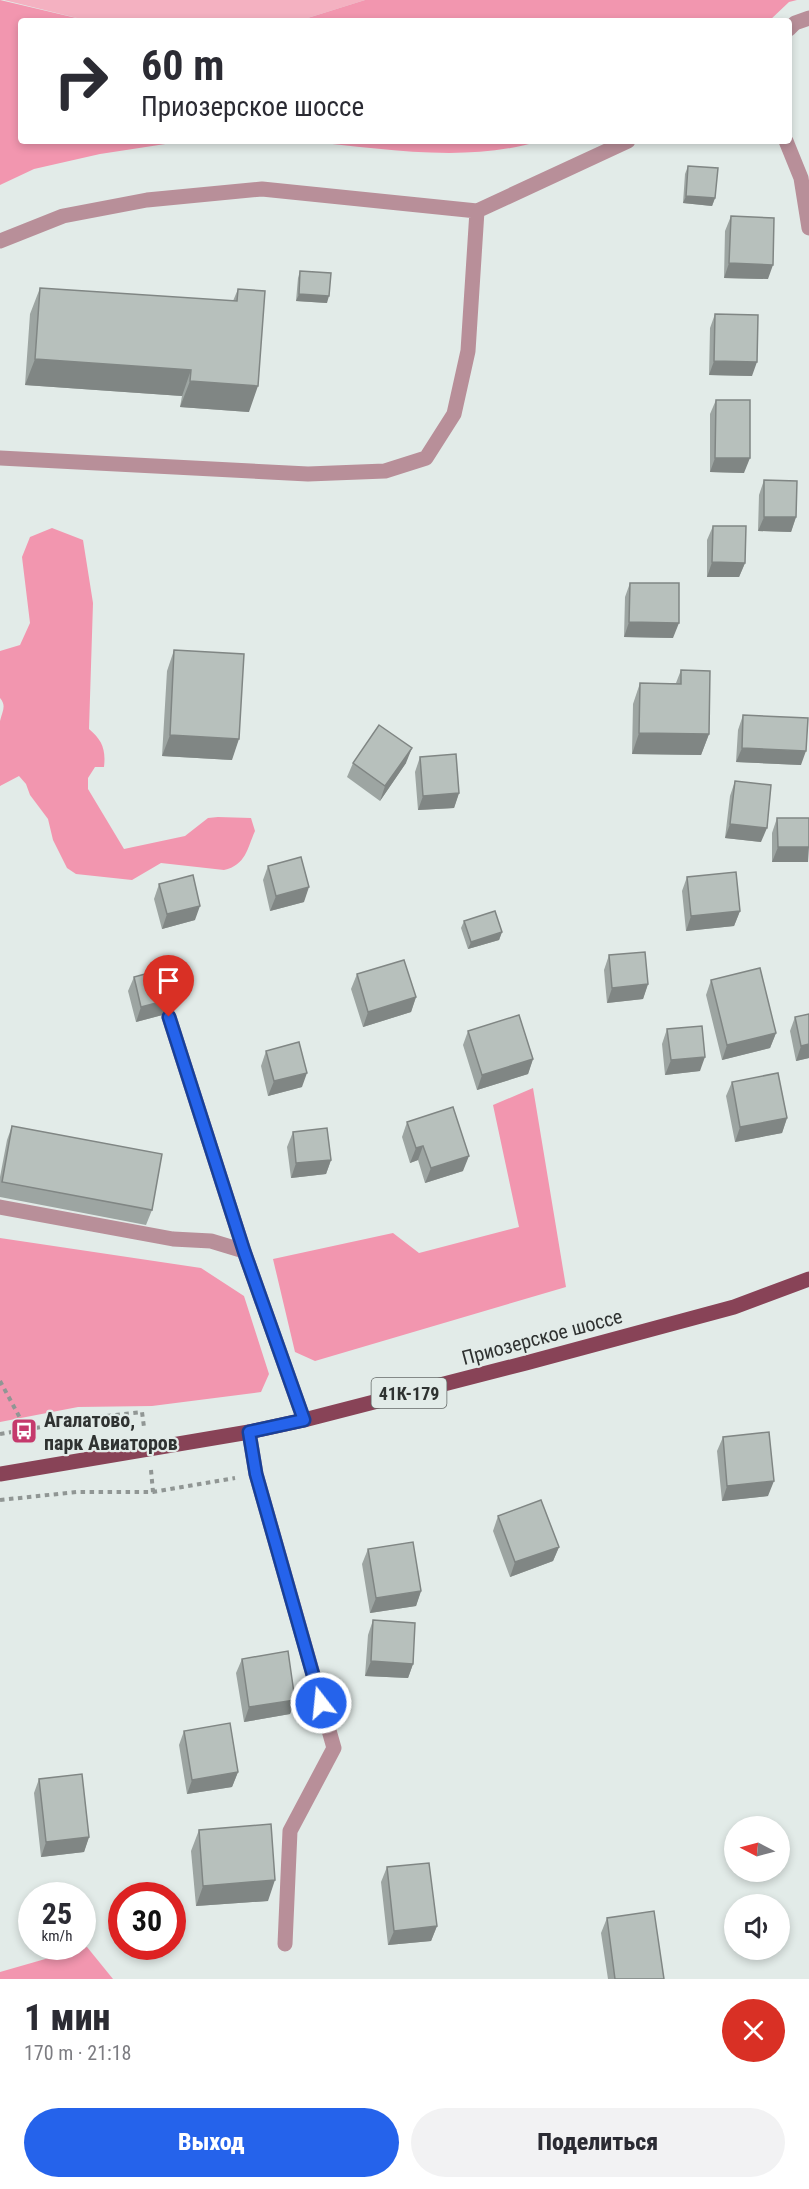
<!DOCTYPE html>
<html lang="ru">
<meta charset="utf-8">
<style>
body{margin:0;font-family:"Roboto Condensed",sans-serif;background:#f2f2f3;color:#2b2b33;height:100vh;display:flex;flex-direction:column;font-size:22px;white-space:nowrap}
*{box-sizing:border-box;margin:0}
p{font-size:20px;color:#7c7c81}
.icon{flex:none;width:33px;height:33px;fill:none;stroke:currentColor;stroke-width:2;stroke-linecap:round;stroke-linejoin:round}
.map{position:relative;height:1979px;overflow:hidden}
.drawer{display:flex;flex-direction:column;background:#fff;flex:1}
.drawer>*{flex:none}
.hud{position:absolute;left:18px;top:18px;width:774px;height:126px;border-radius:6px;box-shadow:0 3px 9px #0003;background:#fff;color:#2b2b33;overflow:hidden}
.needle{width:39px;rotate:276deg}
.tools{position:absolute;left:724px;top:1816px;display:grid;gap:12px}
.tools a{display:grid;place-items:center;width:66px;height:66px;border-radius:50%;background:#fff;box-shadow:0 3px 9px #0003;font-size:30px}
.speed{position:absolute;left:18px;top:1882px;display:flex;gap:12px;font-size:30px;font-weight:700;text-align:center}
.speed>*{display:grid;place-content:center;width:78px;height:78px;border-radius:50%;background:#fff;box-shadow:0 3px 9px #0003;line-height:1}
.speed small{font-size:15px;font-weight:400}
.speed .limit{border:9px solid #d22;background:#fff;color:#111}
.pin{position:absolute;display:grid;place-items:center;width:51px;height:51px;color:#fff;margin:-62px -26px;border-radius:50% 50% 50% 0;rotate:-45deg;box-shadow:0 0 6px #0007}
.pin .icon{rotate:45deg}
.me{position:absolute;width:66px;margin:-33px;rotate:344deg;stroke-linejoin:round;filter:drop-shadow(0 0 4px #0008)}
.turn{display:flex;align-items:center;gap:21px;height:126px;padding:0 24px;font-size:27px}
.turn .icon{width:78px;height:78px;stroke-width:2.5}
.turn b{display:block;font-size:42px;line-height:51px}
.round{display:grid;place-items:center;flex:none;width:63px;height:63px;border-radius:32px;background:#f2f2f3}
.summary{display:flex;align-items:center;justify-content:space-between;height:102px;padding:0 24px}
h1{font-size:36px;font-weight:800;line-height:45px}
.action{display:flex;gap:12px;margin-top:auto;padding:12px 24px}
.action a{flex:1;height:69px;border-radius:36px;background:#2563eb;color:#fff;font-size:24px;font-weight:800;line-height:69px;text-align:center}
.action a+a{background:#f2f2f3;color:#2b2b33}
.map>svg:first-child{display:block}
.green{fill:#f4b1c1}
.forest{fill:#f296af}
.lines{fill:none;stroke-linecap:round;stroke-linejoin:round}
.path{stroke:#909694;stroke-width:4;stroke-dasharray:4.5 4.5;stroke-linecap:butt}
.minor{stroke:#b88f99;stroke-width:15}
.major{stroke:#884357;stroke-width:15}
.wall{fill:#9da5a2}
.shaded-wall{fill:#808684}
.building{fill:#b7c0bc;stroke:#808684;stroke-width:1.5}
.route-casing{stroke:#184099;stroke-width:15}
.route{stroke:#2563eb;stroke-width:10}
.labels{text-anchor:middle;dominant-baseline:central;stroke-width:4.5;stroke-linejoin:round;paint-order:stroke}
.shield{fill:#e2ebe8;stroke:#656a68;stroke-width:1.5}
.shield-label{font-size:18px;font-weight:bold;fill:#2f3231}
.street-label{font-size:20px;fill:#2f3231;stroke:#e2ebe8}
.poi-label{font-size:20px;font-weight:bold;fill:#2f3231;stroke:#e2ebe8;text-anchor:start}
</style>
<div class="map">
<svg width="809" height="1979" viewBox="0 0 809 1979">
<rect width="100%" height="100%" fill="#e2ebe8"/>
<!-- green -->
<path class="green" d="M4,0H365L298,21H89Z"/>
<!-- forest -->
<path class="forest" d="M0,0L89,21H21V141H185L100,154L34,169L0,185Z
M365,0H797L789,2L769,21H298Z
M303,141H540C464,164 381,148 303,141Z
M52,528L83,540L93,603L89,729C102,740 106,749 104,767H95L88,778V789L124,849L185,836L208,818L218,817L251,818L255,831C247,849 246,865 224,870L161,863L132,880L76,874L67,868L53,840L48,819L30,795L26,784L19,776L0,786C0,766 0,740 0,721C2,712 7,706 0,698V651L20,645L30,623L22,557L30,537Z
M533,1088L566,1287L315,1361L295,1352L273,1259L393,1233L419,1253L519,1227L493,1105Z
M0,1238L201,1268L244,1296L269,1374L261,1392L152,1406L78,1407L0,1422Z
M87,1947L113,1979H0V1972Z"/>
<g class="lines">
<!-- path -->
<path class="path" d="M0,1381L26,1429
M0,1434L106,1416L142,1412L144,1427
M151,1470L153,1492
M0,1500L77,1492H153L235,1478"/>
<!-- minor -->
<path class="minor" d="M789,29L795,23L809,18
M786,141L801,178L809,228
M0,241L63,216L147,200L262,189L477,211L628,141
M0,458L308,474L385,471L426,458L454,414L468,351L477,211
M169,1017L244,1251L304,1420
M0,1207L173,1239L211,1241L244,1251
M249,1432L256,1474L334,1748L290,1831L285,1944"/>
<!-- major -->
<path class="major" d="M0,1474L249,1432L304,1420L526,1363L734,1307L809,1279"/>
</g>
<!-- wall -->
<path class="wall" d="M688,166L715,198L712,206L683,203L685,174Z
M731,216L768,279L724,278L725,231Z
M300,271L327,303L296,301L298,278Z
M40,288L233,301L238,289L249,412L180,407L182,396L25,385L30,314Z
M715,314L752,376L709,375L710,328Z
M716,400L744,473L710,472V414Z
M764,480L796,517L791,532L758,531L759,495Z
M713,526L745,563L739,577H707V540Z
M630,583L673,638L624,637L625,597Z
M174,650L232,760L162,756L167,671Z
M681,670L709,734L701,755L632,754L633,704L640,683H676Z
M743,715L801,765L736,762L738,730Z
M420,757L459,793L454,808L418,810L415,772Z
M353,763H406L380,801L347,777Z
M735,781L761,842L725,838L730,796Z
M777,818L808,862H772V833Z
M268,866L304,902L270,911L263,880Z
M687,877L740,911L734,926L686,931L682,891Z
M159,884L195,920L162,929L154,899Z
M464,921L502,932L499,940L468,949L461,928Z
M609,955L648,984L643,999L607,1003L604,970Z
M357,974L416,997L411,1012L363,1027L351,989Z
M134,977L175,998L170,1013L136,1022L128,991Z
M711,980L776,1033L770,1048L722,1060L706,995Z
M809,1014V1058L796,1061L790,1031L795,1017Z
M667,1029L700,1071L665,1075L662,1044Z
M468,1031L533,1059L528,1074L477,1090L463,1045Z
M266,1051L302,1087L268,1096L261,1066Z
M732,1082L787,1118L782,1133L735,1142L726,1096Z
M407,1122L463,1171L425,1183L418,1160L410,1163L402,1137Z
M12,1126L152,1210L146,1225L0,1197V1177L7,1140Z
M293,1132L331,1160L326,1174L291,1178L287,1147Z
M723,1437L768,1496L722,1501L717,1451Z
M498,1516L559,1547L553,1561L510,1577L493,1531Z
M368,1549L421,1591L416,1606L370,1613L362,1564Z
M373,1620L413,1664L408,1678L365,1676L368,1635Z
M242,1659L295,1700L290,1714L244,1722L236,1673Z
M184,1731L238,1772L232,1787L187,1794L179,1745Z
M39,1779L89,1837L84,1852L41,1857L34,1793Z
M199,1830L268,1901L196,1906L191,1851Z
M387,1867L437,1926L431,1941L388,1945L381,1882Z
M607,1918L664,1979H608L601,1933Z"/>
<!-- shaded-wall -->
<path class="shaded-wall" d="M686,196L715,198L712,206L683,203Z
M729,263L773,265L768,279L724,278Z
M299,294L329,296L327,303L296,301Z
M35,359L191,370L182,396L25,385Z
M714,361L757,362L752,376L709,375Z
M190,381L258,386L249,412L180,407Z
M715,458H750L744,473L710,472Z
M764,517H796L791,532L758,531Z
M712,562L745,563L739,577H707Z
M629,622L679,623L673,638L624,637Z
M639,733L709,734L701,755L632,754Z
M170,735L239,739L232,760L162,756Z
M412,748L406,763L380,801L385,786Z
M742,748L806,751L801,765L736,762Z
M459,793L454,808L418,810L423,796Z
M730,824L767,828L761,842L725,838Z
M778,847H809L808,862H772Z
M309,887L304,902L270,911L276,896Z
M200,906L195,920L162,929L167,914Z
M740,911L734,926L686,931L691,916Z
M502,932L499,940L468,949L471,942Z
M648,984L643,999L607,1003L612,988Z
M416,997L411,1012L363,1027L368,1012Z
M175,998L170,1013L136,1022L141,1007Z
M776,1033L770,1048L722,1060L727,1045Z
M809,1044V1058L796,1061L801,1046Z
M705,1057L700,1071L665,1075L671,1060Z
M533,1059L528,1074L477,1090L482,1075Z
M307,1073L302,1087L268,1096L274,1081Z
M787,1118L782,1133L735,1142L740,1127Z
M423,1146L418,1160L410,1163L416,1148Z
M469,1156L463,1171L425,1183L431,1168Z
M331,1160L326,1174L291,1178L296,1163Z
M774,1481L768,1496L722,1501L727,1486Z
M559,1547L553,1561L510,1577L515,1562Z
M421,1591L416,1606L370,1613L376,1598Z
M371,1661L413,1664L408,1678L365,1676Z
M295,1700L290,1714L244,1722L249,1707Z
M238,1772L232,1787L187,1794L192,1780Z
M89,1837L84,1852L41,1857L46,1842Z
M275,1880L268,1901L196,1906L203,1886Z
M437,1926L431,1941L388,1945L394,1931Z"/>
<!-- building -->
<path class="building" d="M688,166L718,168L715,198L686,196Z
M731,216L774,218L773,265L729,263Z
M300,271L331,273L329,296L299,294Z
M40,288L237,301L238,289L265,291L258,386L190,381L191,370L35,359Z
M715,314L758,315L757,362L714,361Z
M716,400H750V458H715Z
M764,480L797,481L796,517H764Z
M713,526H746L745,563L712,562Z
M630,583H679V623L629,622Z
M174,650L244,654L239,739L170,735Z
M681,670L710,671L709,734L639,733L640,683L681,684Z
M743,715L808,718L806,751L742,748Z
M379,725L412,748L385,786L353,763Z
M456,754L459,793L423,796L420,757Z
M735,781L771,785L767,828L730,824Z
M777,818H809V847H778Z
M301,857L309,887L276,896L268,866Z
M736,872L740,911L691,916L687,877Z
M193,875L200,906L167,914L159,884Z
M495,911L502,932L471,942L464,921Z
M645,952L648,984L612,988L609,955Z
M404,960L416,997L368,1012L357,974Z
M167,968L175,998L141,1007L134,977Z
M760,968L776,1033L727,1045L711,980Z
M809,1014V1044L801,1046L795,1017Z
M519,1015L533,1059L482,1075L468,1031Z
M702,1026L705,1057L671,1060L667,1029Z
M299,1042L307,1073L274,1081L266,1051Z
M778,1073L787,1118L740,1127L732,1082Z
M453,1107L469,1156L431,1168L423,1146L416,1148L407,1122Z
M12,1126L162,1154L152,1210L2,1182Z
M327,1128L331,1160L296,1163L293,1132Z
M769,1432L774,1481L727,1486L723,1437Z
M541,1500L559,1547L515,1562L498,1516Z
M413,1542L421,1591L376,1598L368,1549Z
M373,1620L415,1623L413,1664L371,1661Z
M288,1651L295,1700L249,1707L242,1659Z
M230,1723L238,1772L192,1780L184,1731Z
M82,1774L89,1837L46,1842L39,1779Z
M271,1824L275,1880L203,1886L199,1830Z
M429,1863L437,1926L394,1931L387,1867Z
M654,1911L664,1979H615L607,1918Z"/>
<g class="lines">
<defs>
<path id="route" d="M169,1017L244,1251L304,1420L249,1432L256,1474L321,1703"/>
</defs>
<!-- route casing -->
<use href="#route" class="route-casing"/>
<!-- route -->
<use href="#route" class="route"/>
</g>
<!-- icons -->
<defs>
<symbol id="bus-square" viewBox="-11 -11 22 22"><rect x="-9" y="-9" width="18" height="18" rx="4" fill="#c5396c" stroke="#e2ebe8"/><path d="M-5-6H5V4H4V6H2V4H-2V6H-4V4H-5ZM-3.5-4V0h7V-4ZM-3.5 1.2v1.5H-2V1.2ZM2 1.2v1.5H3.5V1.2Z" fill="#fff"/></symbol>
</defs>
<g fill-rule="evenodd">
<use href="#bus-square" x="9" y="1416" width="30" height="30"/>
</g>
<g class="labels">
<!-- shield labels -->
<rect class="shield" x="371.5" y="1378" width="75" height="30" rx="4.5"/>
<g class="shield-label">
<text x="409" y="1393">41К-179</text>
</g>
<!-- street labels -->
<g class="street-label">
<text transform="translate(542 1337) rotate(-15)">Приозерское шоссе</text>
</g>
<!-- poi labels -->
<g class="poi-label">
<text x="44" y="1420">Агалатово,<tspan x="44" dy="23">парк Авиаторов</tspan></text>
</g>
</g>
</svg>
<div class="tools">
<a><svg class="needle" viewBox="-14 -14 28 28"><path d="M0-13l5 13h-10z" fill="#e53935"/><path d="M0 13l5-13h-10z" fill="#7c7c81"/></svg></a>
<a><svg class="icon" aria-label="sound" viewBox="0 0 24 24"><path d="M4 9h4l5-4v14l-5-4H4zM17 9q2 3 0 6"/></svg></a>
</div>
<div class="speed"><div>25<small>km/h</small></div><div class="limit">30</div></div>
<div class="pin" style="left:169px;top:1017px;background:#d93025"><svg class="icon" aria-label="arrive" viewBox="0 0 24 24"><path d="M6 21V4h12l-3 4 3 4H6"/></svg></div>
<svg class="me" style="left:321px;top:1703px" viewBox="-20 -20 40 40"><circle r="17" fill="#2563eb" stroke="#fff" stroke-width="3"/><path d="M0-11L8 9 0 5-8 9z" fill="#fff"/></svg>
<div class="hud">
<div class="turn"><svg class="icon" aria-label="right" viewBox="0 0 24 24"><path d="M7 20v-9h11M14 6l5 5-5 5"/></svg><div><b>60 m</b>Приозерское шоссе</div></div>
</div>
</div>
<section class="drawer">
<div class="summary"><div><h1>1 мин</h1><p>170 m · 21:18</p></div><a class="round" style="background:#d93025;color:#fff"><svg class="icon" aria-label="close" viewBox="0 0 24 24"><path d="M6 6l12 12M18 6L6 18"/></svg></a></div>
<div class="action"><a>Выход</a><a>Поделиться</a></div>
</section>
